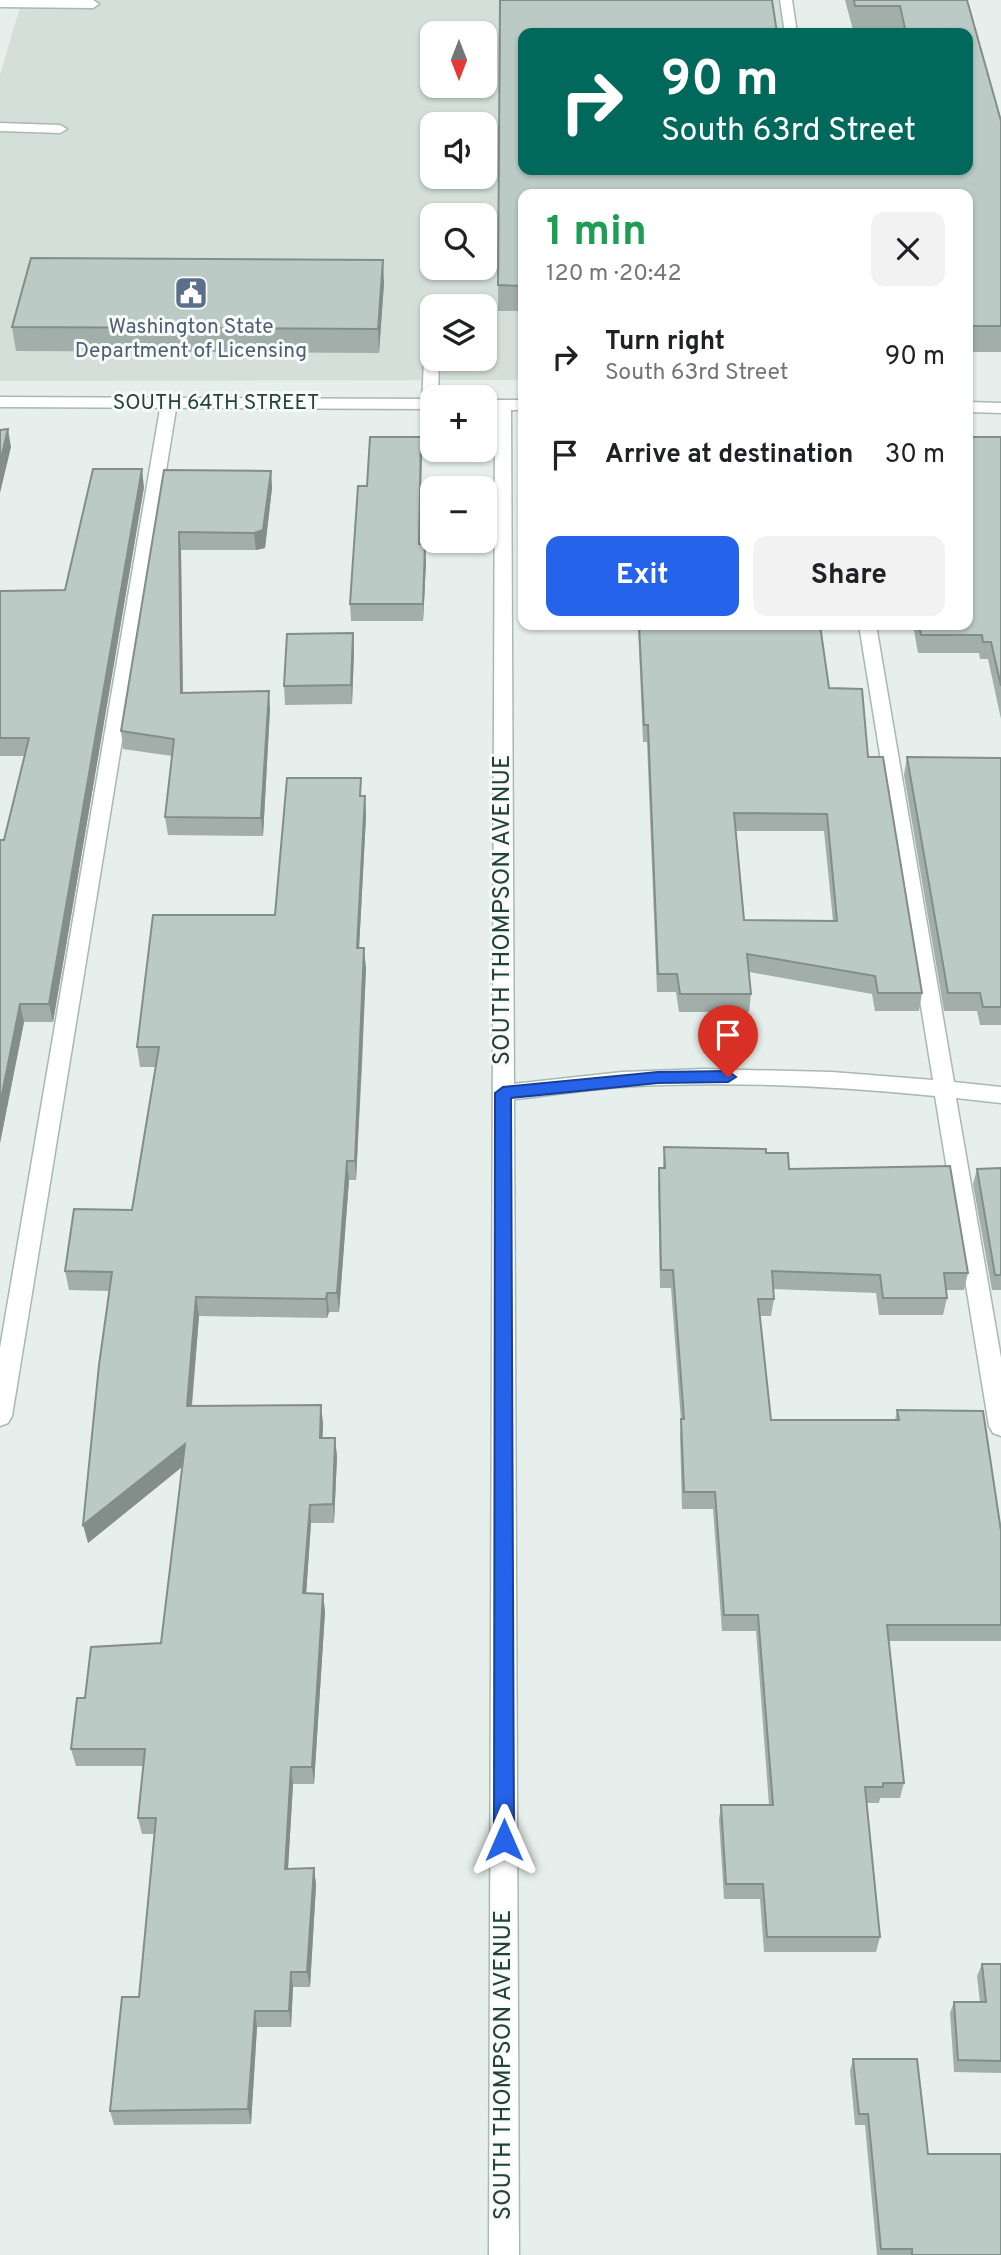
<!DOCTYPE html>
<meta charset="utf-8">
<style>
body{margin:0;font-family:Overpass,sans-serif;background:#f2f2f2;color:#202124;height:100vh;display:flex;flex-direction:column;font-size:26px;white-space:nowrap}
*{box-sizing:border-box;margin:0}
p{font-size:23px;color:#757577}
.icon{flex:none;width:38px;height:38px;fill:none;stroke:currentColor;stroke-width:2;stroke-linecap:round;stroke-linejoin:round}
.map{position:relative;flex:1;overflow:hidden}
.drawer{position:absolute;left:518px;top:189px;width:455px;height:441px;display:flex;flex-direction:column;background:#fff;border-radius:14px;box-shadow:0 2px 5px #0004}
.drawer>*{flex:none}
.hud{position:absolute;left:518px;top:28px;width:455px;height:147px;border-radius:14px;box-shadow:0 2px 5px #0004;background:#00695c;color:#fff;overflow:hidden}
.needle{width:46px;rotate:180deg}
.tools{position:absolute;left:420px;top:21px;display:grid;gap:14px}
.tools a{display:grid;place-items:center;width:77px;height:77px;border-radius:14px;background:#fff;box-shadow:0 2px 5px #0004;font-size:35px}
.pin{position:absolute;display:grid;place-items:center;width:60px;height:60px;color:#fff;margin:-72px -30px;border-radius:50% 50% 50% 0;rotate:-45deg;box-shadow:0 0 7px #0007}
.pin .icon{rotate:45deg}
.me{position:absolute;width:77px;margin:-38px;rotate:0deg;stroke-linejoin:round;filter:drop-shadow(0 0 5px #0008)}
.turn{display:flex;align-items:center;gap:24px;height:147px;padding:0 28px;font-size:32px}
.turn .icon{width:91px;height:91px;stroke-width:2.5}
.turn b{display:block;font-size:49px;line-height:60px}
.round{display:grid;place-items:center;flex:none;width:74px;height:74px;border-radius:14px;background:#f2f2f2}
.overview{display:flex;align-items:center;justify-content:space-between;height:119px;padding:0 28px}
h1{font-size:42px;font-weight:700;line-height:52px;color:#1e9e55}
.button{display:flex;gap:14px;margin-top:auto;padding:14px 28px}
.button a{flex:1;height:80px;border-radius:14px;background:#2563eb;color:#fff;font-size:28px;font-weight:700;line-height:80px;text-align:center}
.button a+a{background:#f2f2f2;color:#202124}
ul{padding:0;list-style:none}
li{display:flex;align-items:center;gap:21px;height:98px;padding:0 28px}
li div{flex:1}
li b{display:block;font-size:26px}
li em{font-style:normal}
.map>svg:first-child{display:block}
.built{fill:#d4dfda;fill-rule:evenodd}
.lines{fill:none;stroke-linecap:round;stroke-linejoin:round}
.service-casing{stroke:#a8b8b2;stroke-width:3}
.minor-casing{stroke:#a8b8b2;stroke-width:3}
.tertiary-casing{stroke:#a8b8b2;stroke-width:3}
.service{fill:#fff;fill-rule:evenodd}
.minor{fill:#fff;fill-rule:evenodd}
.tertiary{fill:#fff;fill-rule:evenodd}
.wall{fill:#a1aea9;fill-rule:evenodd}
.shaded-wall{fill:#838d89}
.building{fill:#bbcac4;stroke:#838d89;stroke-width:2;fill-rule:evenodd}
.route{fill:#2563eb;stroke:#184099;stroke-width:2}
.labels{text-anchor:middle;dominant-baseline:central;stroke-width:6;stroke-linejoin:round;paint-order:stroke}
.far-service-label{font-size:21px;fill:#4e5e75;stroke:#f7fbf9}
.far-street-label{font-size:21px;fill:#24423a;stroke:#f7fbf9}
.street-label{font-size:24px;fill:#24423a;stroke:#f7fbf9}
</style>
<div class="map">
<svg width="1001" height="2255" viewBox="0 0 1001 2255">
<rect width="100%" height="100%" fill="#e6efeb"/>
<!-- built -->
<path class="built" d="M22,0H780L786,33H523V170H809L813,194H523V380L0,381V75ZM432,33H485V86H432ZM432,124H485V177H432ZM432,215H485V268H432ZM432,306H485V359H432Z"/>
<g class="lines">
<defs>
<path id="service" d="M0,0H93L99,4L93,8L0,7Z
M780,0H792L797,33H785Z
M0,123L60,125L67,129L60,133L0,131Z
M432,334V359H439L438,397H432L430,409L422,404L425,338Z
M169,398L177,403L12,1416L8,1423L0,1426V1348L161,403Z
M859,625H876L954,1082L1001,1087V1103L956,1098L1001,1358V1436L993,1433L989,1426L935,1096C845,1087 754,1082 663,1085C609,1086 556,1094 503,1101L496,1098L493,1093L496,1088L503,1085L622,1072L704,1069L832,1072L933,1080Z"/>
<path id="minor" d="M503,400L511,405L519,2255H489L495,405Z"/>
<path id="tertiary" d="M0,397L432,399V409L0,407Z
M485,400H523V410H485Z
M968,402L1001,403V413L968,412Z"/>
</defs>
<!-- service casing -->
<use href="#service" class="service-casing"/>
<!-- minor casing -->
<use href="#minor" class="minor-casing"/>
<!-- tertiary casing -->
<use href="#tertiary" class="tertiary-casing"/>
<!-- service -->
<use href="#service" class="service"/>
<!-- minor -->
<use href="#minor" class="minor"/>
<!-- tertiary -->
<use href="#tertiary" class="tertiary"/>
</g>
<!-- wall -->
<path class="wall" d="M500,0L523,170L810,172L889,171V170H968V33H897V30H853L845,0H967L1001,121V352H968V194H523V311H498Z
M384,283L379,353L16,351L12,327Z
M421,437L419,544L426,562L423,621H351L350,604L367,486Z
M1001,437V719L988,659H980L979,653H918L913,625H968Z
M164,470L271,471L272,488L265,548L256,550H181L183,693L270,709L263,836L168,835L165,817L172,756L123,749L121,731Z
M144,487L53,1022H24L0,1143V840H4L25,756H0V591L65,590Z
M638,625H820L829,688L868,757L922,993L919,1011H875L872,994L749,972L751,994L749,1012H679L676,992H657L647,742H643ZM735,831H824L833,921L744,920Z
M353,633L354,652L352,704L285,705L284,686Z
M907,757L1001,758V1025H980L977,1011H944L904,775Z
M362,796H365L366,816L359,948L366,968L362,1068L356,1180H349L339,1312H329L327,1318L199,1316L192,1406L323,1423L322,1438H335L337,1457L334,1523H311L306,1593L323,1594L325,1612L314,1784H293L288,1869L314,1868L316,1885L310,1987H293L291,2027H257L251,2124L114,2125L110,2111L139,1997L154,1834H142L138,1818L143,1766H76L71,1749L85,1698L161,1643L182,1467L88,1543L109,1291L69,1290L65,1271L132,1210L156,1067H140L137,1047L275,915Z
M664,1147L766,1153L789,1169L968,1273L964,1290H946L947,1298L943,1315H879L876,1293L773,1289L774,1299L771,1316H760L771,1420H895L897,1410L1001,1531V1641H889L904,1783L900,1798H880L879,1803H867L880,1937L876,1952H764L760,1899H724L719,1820L721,1805H769L756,1631H722L713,1509H682L680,1436L681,1421L671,1288H660L658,1186L659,1168H663Z
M1001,1168V1290H992L973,1184L977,1169Z
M982,1964H1001V2073L954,2072L950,2013L954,2002H980L977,1976Z
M853,2059L928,2154L1001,2255H877L865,2125H855L850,2071Z"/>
<!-- shaded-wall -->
<path class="shaded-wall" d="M383,260L384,283L379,353L378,329Z
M8,429L11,447L0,493V462Z
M421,437L422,454L419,562V544Z
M142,469L144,487L53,1022L49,1004Z
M271,471L272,488L265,548L256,550L254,533Z
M179,532L181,550L183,711L181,693Z
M425,544L426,562L423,621V604Z
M353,633L354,652L352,704L351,685Z
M269,691L270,709L263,836L261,818Z
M365,796L366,816L358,968L357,948Z
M364,948L366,968L356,1180L355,1161Z
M20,1004L24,1022L0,1143V1104Z
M347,1161L349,1180L339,1312L337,1293Z
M327,1293L329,1312L327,1318L326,1299Z
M196,1297L199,1316L190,1425L187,1406Z
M321,1405L323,1423L322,1457L320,1438Z
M335,1438L337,1457L334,1523L333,1504Z
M185,1444L188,1462L88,1543L83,1525Z
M310,1505L311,1523L305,1611L303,1593Z
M323,1594L325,1612L314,1784L312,1767Z
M291,1767L293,1784L287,1885L285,1869Z
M314,1868L316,1885L310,1987L307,1972Z
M291,1972L293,1987L291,2027L289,2011Z
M255,2011L257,2027L251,2124L248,2109Z"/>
<!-- building -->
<path class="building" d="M500,0H772L777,33H523V170H802L810,172L968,170V33H906L900,6H855L854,0H967L1001,121V326H968V194H523V286L498,285Z
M31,258L383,260L378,329L12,327Z
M8,429L0,462V430Z
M370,437H421L419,544H425L423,604H350L358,486H367Z
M968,437H1001V686L991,642H983L982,635H921L919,625H968Z
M93,469H142L49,1004H20L0,1104V840H4L29,738H0V591L65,590Z
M164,470L271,471L263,530L254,533L179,532L181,693L269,691L261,818L165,817L174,739L121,731Z
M639,625H820L829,688L862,689L868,757H883L922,993H878L875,976L747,954L751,994H680L677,974H658L648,725H644ZM734,813L827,814L837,921L744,920Z
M353,633L351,685L284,686L287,634Z
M907,757L1001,758V1007H983L980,993H948Z
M287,778H361L360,796H365L357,948H364L355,1161H347L337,1293H327L326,1299L196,1297L187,1406L321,1405L320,1438H335L333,1504L310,1505L303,1593L323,1594L312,1767H291L285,1869L314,1868L307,1972H291L289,2011H255L248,2109L110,2111L122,1997H139L156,1818H138L145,1749H71L77,1698H85L91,1647L161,1643L185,1444L83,1525L99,1365L112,1272L65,1271L74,1209L132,1210L159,1047H137L153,915H275Z
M664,1147L766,1149V1153H788L789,1169L950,1166L968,1273H944L947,1298H883L880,1275L772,1271L774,1299H758L771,1420H899L897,1410L983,1411L1001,1531V1625H887L904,1783H883V1787H865L880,1937H767L763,1884H726L721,1805H773L758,1615H724L715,1492H684L681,1419H684L673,1270H661L659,1168H665Z
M1001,1168V1275H995L977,1169Z
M982,1964H1001V2061L958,2060L954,2002H986Z
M853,2059H917L928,2154H1001V2255H912V2249H881L868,2114H859Z"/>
<!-- route -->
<path class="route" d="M728,1071L736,1077L728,1082L658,1083L511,1098L514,1840L511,1846L504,1849L497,1846L494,1840L495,1093L503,1087L658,1072Z"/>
<!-- icons -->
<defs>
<symbol id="civic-square" viewBox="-11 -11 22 22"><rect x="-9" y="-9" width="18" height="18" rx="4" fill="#5c6f8a" stroke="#f7fbf9"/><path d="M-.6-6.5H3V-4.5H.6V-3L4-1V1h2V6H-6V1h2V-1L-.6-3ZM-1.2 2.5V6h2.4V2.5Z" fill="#fff"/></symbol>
</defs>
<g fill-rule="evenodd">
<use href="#civic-square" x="172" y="274" width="38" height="38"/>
</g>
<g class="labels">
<!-- far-service labels -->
<g class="far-service-label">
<text x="191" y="327">Washington State<tspan x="191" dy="24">Department of Licensing</tspan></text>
</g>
<!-- far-street labels -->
<g class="far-street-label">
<text x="216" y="403">SOUTH 64TH STREET</text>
</g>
<!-- street labels -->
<g class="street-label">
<text transform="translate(503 910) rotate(-90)">SOUTH THOMPSON AVENUE</text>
<text transform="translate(504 2065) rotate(-90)">SOUTH THOMPSON AVENUE</text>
</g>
</g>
</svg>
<div class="tools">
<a><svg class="needle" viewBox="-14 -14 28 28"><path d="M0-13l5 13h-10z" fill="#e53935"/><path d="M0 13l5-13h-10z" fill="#757577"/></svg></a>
<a><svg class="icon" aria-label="sound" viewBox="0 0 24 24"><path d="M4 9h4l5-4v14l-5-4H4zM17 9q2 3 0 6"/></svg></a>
<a><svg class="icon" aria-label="search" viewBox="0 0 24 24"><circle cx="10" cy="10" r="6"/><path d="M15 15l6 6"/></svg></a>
<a><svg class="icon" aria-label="layers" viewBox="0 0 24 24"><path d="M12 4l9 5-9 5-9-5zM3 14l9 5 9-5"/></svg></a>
<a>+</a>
<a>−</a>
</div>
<div class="pin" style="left:728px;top:1077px;background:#d93025"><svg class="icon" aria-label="arrive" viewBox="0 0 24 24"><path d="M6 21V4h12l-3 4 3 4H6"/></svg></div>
<svg class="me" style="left:504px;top:1840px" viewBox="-20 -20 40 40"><path d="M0-17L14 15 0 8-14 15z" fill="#2563eb" stroke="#fff" stroke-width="4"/></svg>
<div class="hud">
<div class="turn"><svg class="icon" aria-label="right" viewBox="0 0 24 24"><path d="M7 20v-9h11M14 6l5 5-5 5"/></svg><div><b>90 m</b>South 63rd Street</div></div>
</div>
<section class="drawer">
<div class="overview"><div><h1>1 min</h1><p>120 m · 20:42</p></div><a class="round"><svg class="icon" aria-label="close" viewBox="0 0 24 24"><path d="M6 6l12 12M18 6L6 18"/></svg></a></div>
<ul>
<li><svg class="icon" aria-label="right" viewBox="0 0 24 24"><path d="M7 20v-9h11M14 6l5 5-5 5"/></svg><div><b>Turn right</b><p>South 63rd Street</p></div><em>90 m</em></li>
<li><svg class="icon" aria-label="arrive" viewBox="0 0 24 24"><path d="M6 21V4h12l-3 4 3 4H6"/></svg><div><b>Arrive at destination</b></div><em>30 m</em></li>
</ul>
<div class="button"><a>Exit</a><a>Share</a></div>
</section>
</div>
